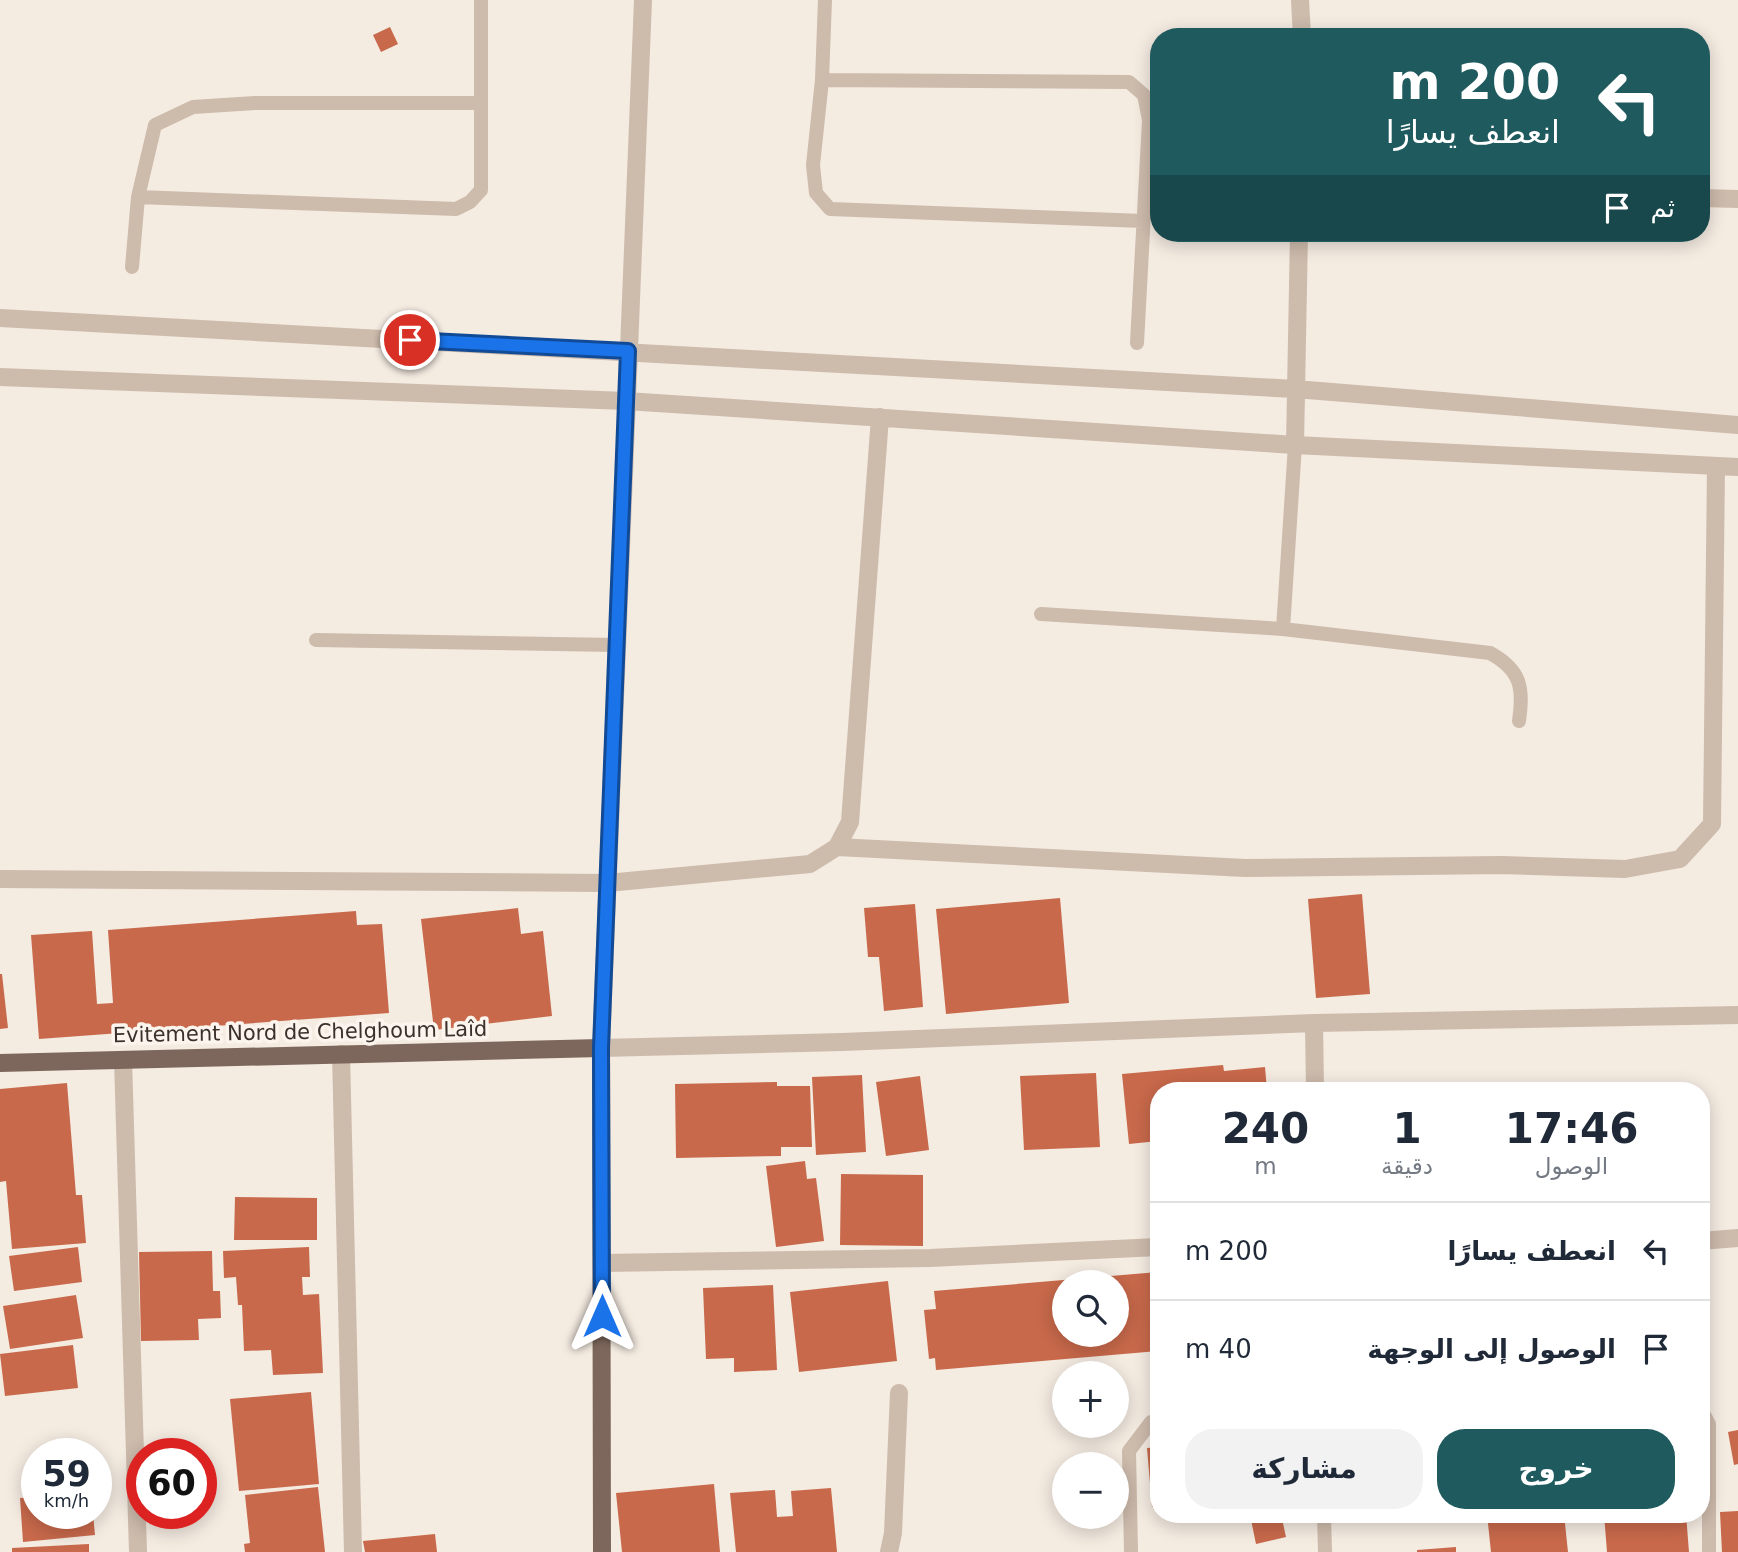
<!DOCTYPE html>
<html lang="ar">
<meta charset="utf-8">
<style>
body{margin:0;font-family:"DejaVu Sans",Cairo,sans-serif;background:#f2f2f3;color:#1f2937;direction:rtl;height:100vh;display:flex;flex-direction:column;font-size:26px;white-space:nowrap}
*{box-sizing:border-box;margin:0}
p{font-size:23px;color:#747a83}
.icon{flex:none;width:38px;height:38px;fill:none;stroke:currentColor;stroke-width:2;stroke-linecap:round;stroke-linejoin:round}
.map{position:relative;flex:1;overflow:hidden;direction:ltr}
.panel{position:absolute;left:1150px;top:1082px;width:560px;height:441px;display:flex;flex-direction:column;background:#fff;border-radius:28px;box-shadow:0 4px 18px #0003;direction:rtl}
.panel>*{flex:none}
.banner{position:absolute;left:1150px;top:28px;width:560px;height:214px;border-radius:28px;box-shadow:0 4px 18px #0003;direction:rtl;background:#1f5a5e;color:#fff;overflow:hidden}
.tools{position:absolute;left:1052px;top:1270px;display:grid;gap:14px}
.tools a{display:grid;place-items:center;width:77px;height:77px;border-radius:50%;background:#fff;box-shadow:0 4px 18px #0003;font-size:35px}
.speed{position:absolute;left:21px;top:1438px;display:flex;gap:14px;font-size:35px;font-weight:700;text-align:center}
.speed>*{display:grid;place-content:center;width:91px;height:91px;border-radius:50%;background:#fff;box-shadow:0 4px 18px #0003;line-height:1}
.speed small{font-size:18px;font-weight:400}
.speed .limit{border:10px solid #d22;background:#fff;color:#111}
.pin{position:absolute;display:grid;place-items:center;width:60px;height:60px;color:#fff;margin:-30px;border:4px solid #fff;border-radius:50%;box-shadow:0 2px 7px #0007}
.me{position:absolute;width:77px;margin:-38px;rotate:0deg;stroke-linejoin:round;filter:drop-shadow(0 0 5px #0008)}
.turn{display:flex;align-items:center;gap:24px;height:147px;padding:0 35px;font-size:32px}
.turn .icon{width:91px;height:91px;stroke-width:2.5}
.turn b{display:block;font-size:49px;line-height:60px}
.then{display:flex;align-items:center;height:66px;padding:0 35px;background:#0003;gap:14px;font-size:26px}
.eta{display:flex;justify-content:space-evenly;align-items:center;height:119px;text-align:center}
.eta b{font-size:42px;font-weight:700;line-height:49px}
.cta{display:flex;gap:14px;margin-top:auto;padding:14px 35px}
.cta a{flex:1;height:80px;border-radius:28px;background:#1f5a5e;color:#fff;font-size:28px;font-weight:700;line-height:80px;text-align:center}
.cta a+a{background:#f2f2f3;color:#1f2937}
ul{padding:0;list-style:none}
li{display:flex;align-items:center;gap:21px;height:98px;padding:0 35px;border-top:2px solid #e0e1e3}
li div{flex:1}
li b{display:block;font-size:26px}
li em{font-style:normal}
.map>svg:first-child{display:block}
.building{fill:#c8694b;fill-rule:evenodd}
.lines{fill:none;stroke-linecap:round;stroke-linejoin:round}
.service{stroke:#cdbbac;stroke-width:14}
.minor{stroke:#cdbbac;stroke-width:18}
.tertiary{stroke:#cdbbac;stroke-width:18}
.primary{stroke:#7d675c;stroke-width:18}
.route-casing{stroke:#114b97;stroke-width:18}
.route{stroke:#1a73e8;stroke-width:12}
.labels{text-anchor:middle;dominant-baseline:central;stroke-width:7;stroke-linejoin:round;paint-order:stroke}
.street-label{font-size:21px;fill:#3b302b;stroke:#fbf5ee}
</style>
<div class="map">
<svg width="1738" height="1552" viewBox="0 0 1738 1552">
<rect width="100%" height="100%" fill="#f4ebe1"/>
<!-- building -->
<path class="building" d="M390,27L398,44L381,52L373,35Z
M1362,894L1370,994L1316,998L1308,899Z
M1060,898L1069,1003L946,1014L936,909Z
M915,904L923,1007L884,1011L879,957H868L864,908Z
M518,908L521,934L543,931L552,1016L434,1030L421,919Z
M356,911L357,925L382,924L389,1013L39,1039L31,935L92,931L97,1004L113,1003L108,930Z
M0,974H2L8,1028L0,1029Z
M1223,1065L1224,1071L1265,1067L1267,1090H1158V1141L1129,1144L1122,1074Z
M1096,1073L1100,1147L1024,1150L1020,1076Z
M862,1075L866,1152L816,1155L812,1077Z
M920,1076L929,1150L886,1156L876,1082Z
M777,1082V1086H810L812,1147H781V1156L676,1158L675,1084Z
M67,1083L76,1195H82L86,1243L12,1249L6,1181L0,1182V1089Z
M1152,1155H1158V1200H1157Z
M805,1161L807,1179L816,1178L824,1241L776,1247L766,1166Z
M841,1174L923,1175V1246L840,1245Z
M235,1197L317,1198V1240H234Z
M78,1247L82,1282L14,1291L9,1256Z
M309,1247L310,1277H302L303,1295L319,1294L323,1373L273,1375L271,1350L244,1351L242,1305H238L236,1277L224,1278L223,1251Z
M212,1251L213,1291H220L221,1318L198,1319L199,1340L141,1341L139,1252Z
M1158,1272V1351L936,1370L935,1358L929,1359L924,1310L936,1309L934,1291ZM1064,1283H1116V1335H1064Z
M888,1281L897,1361L799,1372L790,1292Z
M773,1285L777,1370L734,1372V1358L706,1359L703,1288Z
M76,1295L83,1338L10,1349L3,1306Z
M73,1345L78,1388L5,1396L0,1354Z
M311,1392L319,1484L239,1491L230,1399Z
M1738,1430V1464L1734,1465L1728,1432Z
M1158,1447V1507H1152L1147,1448Z
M714,1484L720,1552H622L616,1493Z
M318,1487L325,1552H245L244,1544L250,1543L245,1495Z
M831,1488L837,1552H736L730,1493L775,1490L777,1517L793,1516L791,1491Z
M37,1497V1514H93L95,1535L23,1542L20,1498Z
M1738,1511V1552H1722L1720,1512Z
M1256,1514H1281L1286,1537L1256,1544L1250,1515Z
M1487,1514H1564L1568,1552H1491Z
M1604,1514H1686L1689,1552H1607Z
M435,1534L437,1552H365L363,1541Z
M89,1544V1552H12V1548Z
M1456,1547V1552H1417V1550Z"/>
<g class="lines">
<!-- service -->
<path class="service" d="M825,0L822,80L813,165L816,193L830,209L1143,221
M822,80L1129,82L1144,95L1149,120L1137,343
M138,197L456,209L470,202L481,190V0
M132,267L138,197L155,125L193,107L255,103H481
M1041,614L1283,629L1490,653C1521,670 1524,688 1519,721
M1283,629L1295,445
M316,640L617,645
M1701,1409L1709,1424V1552
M1324,1514L1325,1552
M1131,1552L1129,1451L1151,1422L1158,1421"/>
<!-- minor -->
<path class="minor" d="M643,0L601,1048L842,1042L1314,1023L1738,1015
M1300,0L1302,37
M1701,198L1738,199
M0,318L1295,389L1738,425
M0,377L626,401L1295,445L1738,467
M1295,445L1299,233
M837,847L1245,868L1501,865L1625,869L1680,859L1712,824L1716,466
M607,883L810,864L837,847L850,822L880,417
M1314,1023L1315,1090
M341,1054L353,1552
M123,1060L138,1552
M1701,1241L1738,1238
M602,1263L930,1258L1158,1247
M889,1552L893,1533L899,1393"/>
<!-- tertiary -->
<path class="tertiary" d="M0,879L607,883"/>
<!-- primary -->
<path class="primary" d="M0,1063L601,1048L602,1552"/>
</g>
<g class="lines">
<defs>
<path id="route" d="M410,340L628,351L601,1048L602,1316"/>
</defs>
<!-- route casing -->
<use href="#route" class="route-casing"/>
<!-- route -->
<use href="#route" class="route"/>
</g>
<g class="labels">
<!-- street labels -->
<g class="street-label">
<text transform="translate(300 1032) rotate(-1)">Evitement Nord de Chelghoum Laîd</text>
</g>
</g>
</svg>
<div class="tools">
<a><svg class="icon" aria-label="search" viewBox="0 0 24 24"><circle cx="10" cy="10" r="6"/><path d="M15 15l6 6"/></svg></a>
<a>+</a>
<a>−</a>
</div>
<div class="speed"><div>59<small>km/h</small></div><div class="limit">60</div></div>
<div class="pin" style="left:410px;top:340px;background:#d93025"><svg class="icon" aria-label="arrive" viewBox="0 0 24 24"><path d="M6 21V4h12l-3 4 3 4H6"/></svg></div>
<svg class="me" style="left:602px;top:1316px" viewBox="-20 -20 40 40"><path d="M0-17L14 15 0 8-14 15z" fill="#1a73e8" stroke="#fff" stroke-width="4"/></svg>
<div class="banner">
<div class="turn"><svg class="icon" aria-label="left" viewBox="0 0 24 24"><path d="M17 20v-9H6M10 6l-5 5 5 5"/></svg><div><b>200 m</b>انعطف يسارًا</div></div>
<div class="then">ثم<svg class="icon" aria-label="arrive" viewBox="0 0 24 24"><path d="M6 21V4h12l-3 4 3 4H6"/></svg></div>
</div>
<section class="panel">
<div class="eta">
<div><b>17:46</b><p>الوصول</p></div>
<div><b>1</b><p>دقيقة</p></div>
<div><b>240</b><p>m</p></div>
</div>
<ul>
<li><svg class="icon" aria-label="left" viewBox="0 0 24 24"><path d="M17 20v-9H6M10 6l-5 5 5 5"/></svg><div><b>انعطف يسارًا</b></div><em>200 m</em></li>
<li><svg class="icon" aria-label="arrive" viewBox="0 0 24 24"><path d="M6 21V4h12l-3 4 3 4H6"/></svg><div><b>الوصول إلى الوجهة</b></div><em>40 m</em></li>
</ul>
<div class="cta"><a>خروج</a><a>مشاركة</a></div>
</section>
</div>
